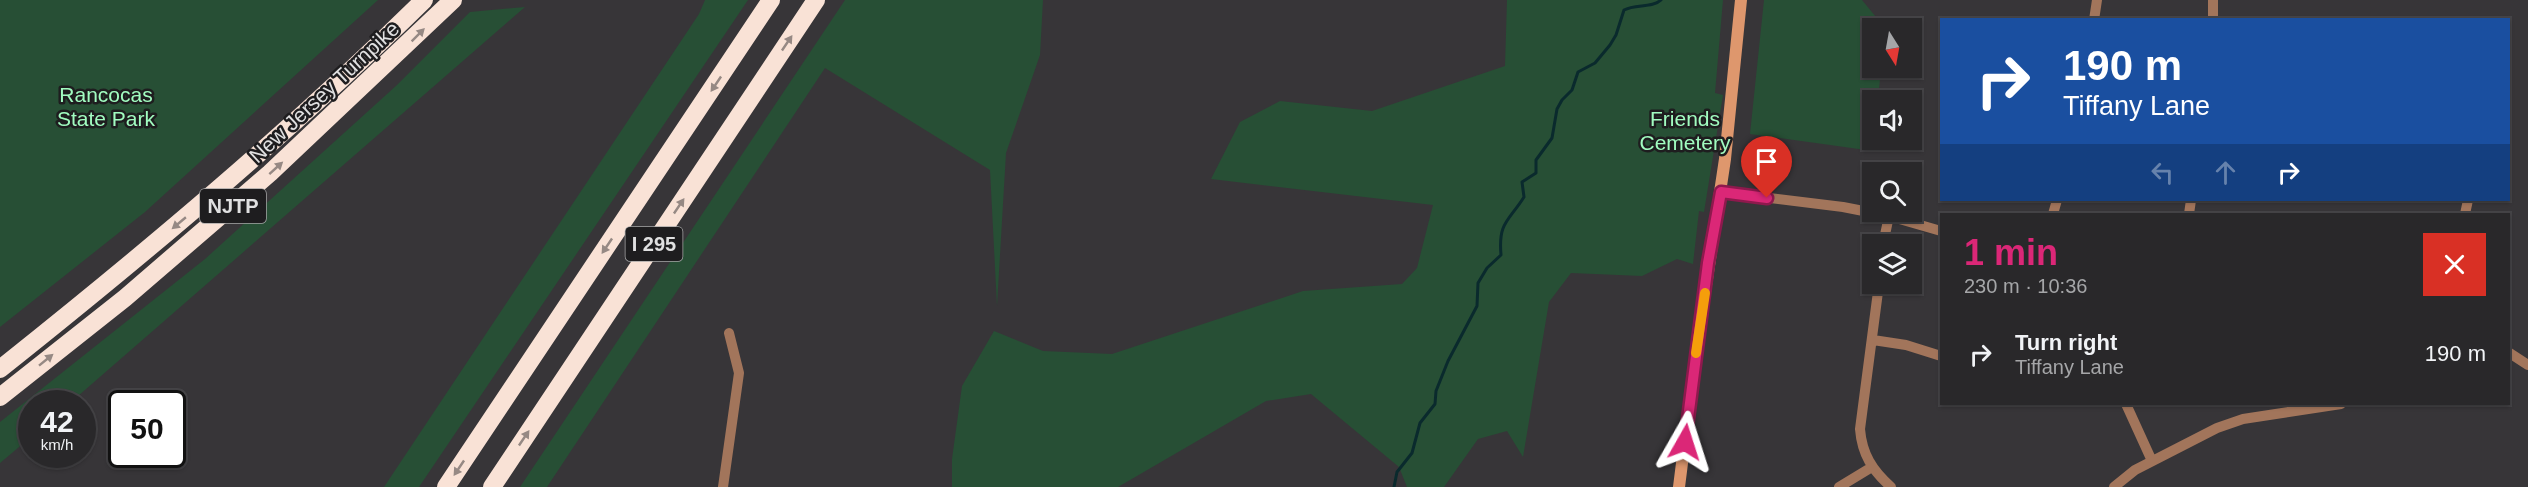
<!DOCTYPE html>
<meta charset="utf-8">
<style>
body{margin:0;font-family:Helvetica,sans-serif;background:#313032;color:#f1f3f6;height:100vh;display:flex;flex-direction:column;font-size:22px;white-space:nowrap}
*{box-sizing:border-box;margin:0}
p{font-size:20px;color:#a5a6a8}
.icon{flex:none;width:33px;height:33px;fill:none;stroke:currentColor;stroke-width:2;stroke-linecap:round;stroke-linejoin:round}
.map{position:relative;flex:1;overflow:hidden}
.sheet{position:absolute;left:1940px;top:213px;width:570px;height:192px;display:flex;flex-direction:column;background:#29282a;border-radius:0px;box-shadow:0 2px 4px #0004,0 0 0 2px #454447}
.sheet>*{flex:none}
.hud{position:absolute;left:1940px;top:18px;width:570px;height:183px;border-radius:0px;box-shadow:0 2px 4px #0004,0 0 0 2px #454447;background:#1a4fa0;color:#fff;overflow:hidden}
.needle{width:39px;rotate:169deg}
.tools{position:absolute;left:1862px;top:18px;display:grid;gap:12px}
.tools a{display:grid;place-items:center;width:60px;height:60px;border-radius:0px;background:#29282a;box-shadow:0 2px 4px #0004,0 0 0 2px #454447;font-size:30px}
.speed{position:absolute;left:18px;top:390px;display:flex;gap:12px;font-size:30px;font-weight:700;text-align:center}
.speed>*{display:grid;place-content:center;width:78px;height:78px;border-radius:50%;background:#29282a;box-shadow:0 2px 4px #0004,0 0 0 2px #454447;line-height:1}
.speed small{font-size:15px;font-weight:400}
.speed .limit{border:3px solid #111;border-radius:9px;background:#fff;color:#111}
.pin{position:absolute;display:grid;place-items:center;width:51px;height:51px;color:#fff;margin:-62px -26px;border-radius:50% 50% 50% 0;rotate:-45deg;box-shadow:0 0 6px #0007}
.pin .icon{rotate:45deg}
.me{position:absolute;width:66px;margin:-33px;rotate:6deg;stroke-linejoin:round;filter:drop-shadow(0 0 4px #0008)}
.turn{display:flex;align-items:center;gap:21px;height:126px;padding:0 24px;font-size:27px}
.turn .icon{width:78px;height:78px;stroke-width:2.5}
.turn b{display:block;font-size:42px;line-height:51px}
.lanes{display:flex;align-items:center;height:57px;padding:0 24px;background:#0003;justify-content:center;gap:30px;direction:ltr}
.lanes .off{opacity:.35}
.round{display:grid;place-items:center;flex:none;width:63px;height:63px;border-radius:0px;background:#313032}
.headline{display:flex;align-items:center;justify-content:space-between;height:102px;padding:0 24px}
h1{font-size:36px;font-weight:800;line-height:45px;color:#db2777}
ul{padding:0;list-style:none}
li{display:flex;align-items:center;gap:18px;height:78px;padding:0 24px}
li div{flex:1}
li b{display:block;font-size:22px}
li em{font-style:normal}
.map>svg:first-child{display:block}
.green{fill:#274f35}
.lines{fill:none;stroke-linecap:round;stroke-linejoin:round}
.stream{stroke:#0a2a2d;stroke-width:3}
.minor{stroke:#a2755b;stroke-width:10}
.secondary{stroke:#de976d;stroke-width:12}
.motorway{stroke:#f9e2d6;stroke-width:18}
.oneway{fill:#968984}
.route-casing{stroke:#8e194d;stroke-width:15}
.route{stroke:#db2777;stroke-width:10}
.slow{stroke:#f59e0b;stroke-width:10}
.labels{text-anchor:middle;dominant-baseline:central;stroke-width:5;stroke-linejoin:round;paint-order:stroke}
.shield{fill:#1e1d1f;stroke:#a6a6a7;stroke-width:1.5}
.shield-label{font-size:20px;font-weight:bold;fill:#e0e0e1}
.street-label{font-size:21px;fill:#e0e0e1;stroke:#1e1d1f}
.park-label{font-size:21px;fill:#a1fcc0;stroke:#1e1d1f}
</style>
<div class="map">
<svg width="2528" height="487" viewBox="0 0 2528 487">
<rect width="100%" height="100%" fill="#373538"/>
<!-- green -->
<path class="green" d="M0,0H378L145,212L0,327Z
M705,0H748L419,487H384L699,14Z
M845,0H1043L1040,55L1006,153L997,306L990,170L825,68L547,487H520Z
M1507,0H1723L1715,93L1723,95L1704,212L1699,211L1693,264L1677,259L1642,276L1571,273L1549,302L1523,457L1507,431L1478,439L1444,487H1407L1399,467L1311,394L1266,401L1118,487H952V459L962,386L994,331L1043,351L1112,354L1303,291L1402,284L1417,268L1433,205L1211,179L1240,122L1280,101L1372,111L1505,66Z
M1764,0H1862L1885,28H1872V68H1881L1878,100H1872L1873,151L1750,134Z
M525,7L70,403L32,404L31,437L0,463V422L205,259L397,85L470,12Z"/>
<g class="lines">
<!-- stream -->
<path class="stream" d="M1394,487L1397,472L1412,453L1420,423L1435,404L1436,391L1448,361L1477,306L1478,283L1487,268L1501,255C1498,222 1509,221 1524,197L1522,182L1536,173V160L1552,138L1557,109L1562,100L1572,90L1578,72L1595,63L1610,45L1616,35L1624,10C1635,4 1653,8 1661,0"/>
<!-- minor -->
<path class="minor" d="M2094,20L2097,0
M2213,20V0
M1721,192L1843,207L1889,216L1941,231
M2053,214L2057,200
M2189,214L2191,200
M2465,214L2468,200
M1883,244L1889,216
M1879,284L1860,429C1862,454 1872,470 1891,487
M1873,340L1906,345L1941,356
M2508,352L2528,365
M2126,404L2152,461
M723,487L739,373L729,333
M1839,487L1872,467
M2114,487L2135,470L2217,428L2243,419L2341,404"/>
<!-- secondary -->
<path class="secondary" d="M1679,487L1696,352L1725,159L1741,0"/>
<!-- motorway -->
<path class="motorway" d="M0,369C147,252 290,132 424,0
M0,397L125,298L270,173L453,0
M446,487L771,0
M492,487L816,0"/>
</g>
<!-- one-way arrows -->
<defs><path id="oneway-solid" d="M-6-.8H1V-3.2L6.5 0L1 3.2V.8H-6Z" transform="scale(1.5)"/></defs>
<g class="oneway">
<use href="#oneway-solid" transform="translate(418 35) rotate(-45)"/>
<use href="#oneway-solid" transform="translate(787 43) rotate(-56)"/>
<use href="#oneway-solid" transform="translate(716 84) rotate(124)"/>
<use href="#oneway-solid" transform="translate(276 168) rotate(-42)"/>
<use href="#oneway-solid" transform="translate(679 206) rotate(-56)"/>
<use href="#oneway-solid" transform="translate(179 223) rotate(140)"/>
<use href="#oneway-solid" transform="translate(607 246) rotate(124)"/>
<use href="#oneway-solid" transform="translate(46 360) rotate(-39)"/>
<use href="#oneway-solid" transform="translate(524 438) rotate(-56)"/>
<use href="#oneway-solid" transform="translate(459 468) rotate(124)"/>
</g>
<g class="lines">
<defs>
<path id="route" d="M1685,442L1708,263L1721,192L1767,198"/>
</defs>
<!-- route casing -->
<use href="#route" class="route-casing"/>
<!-- route -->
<use href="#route" class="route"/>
<!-- slow -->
<path class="slow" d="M1696,353L1705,293"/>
</g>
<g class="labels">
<!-- shield labels -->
<g class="shield">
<rect x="200" y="189" width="66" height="34" rx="4.5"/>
<rect x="625.5" y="227" width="57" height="34" rx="4.5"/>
</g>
<g class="shield-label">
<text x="233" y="206">NJTP</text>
<text x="654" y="244">I 295</text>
</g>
<!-- street labels -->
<g class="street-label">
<text transform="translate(324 92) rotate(-43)">New Jersey Turnpike</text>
</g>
<!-- park labels -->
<g class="park-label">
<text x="106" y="94">Rancocas<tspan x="106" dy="24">State Park</tspan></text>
<text x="1685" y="118">Friends<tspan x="1685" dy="24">Cemetery</tspan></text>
</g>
</g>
</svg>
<div class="tools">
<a><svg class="needle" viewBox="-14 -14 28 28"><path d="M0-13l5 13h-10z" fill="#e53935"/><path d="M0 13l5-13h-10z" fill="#a5a6a8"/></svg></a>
<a><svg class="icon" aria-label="sound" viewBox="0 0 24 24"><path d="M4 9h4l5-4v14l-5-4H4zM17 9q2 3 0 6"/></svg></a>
<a><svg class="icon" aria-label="search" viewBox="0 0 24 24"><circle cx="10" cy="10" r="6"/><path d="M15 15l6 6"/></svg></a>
<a><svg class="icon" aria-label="layers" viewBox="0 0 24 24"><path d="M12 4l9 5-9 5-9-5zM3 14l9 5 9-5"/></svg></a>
</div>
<div class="speed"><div>42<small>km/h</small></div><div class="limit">50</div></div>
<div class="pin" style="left:1767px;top:198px;background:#d93025"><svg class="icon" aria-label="arrive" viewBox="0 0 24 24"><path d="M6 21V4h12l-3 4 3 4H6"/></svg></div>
<svg class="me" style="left:1685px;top:442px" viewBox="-20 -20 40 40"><path d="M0-17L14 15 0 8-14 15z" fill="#db2777" stroke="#fff" stroke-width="4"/></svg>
<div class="hud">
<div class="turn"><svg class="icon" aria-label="right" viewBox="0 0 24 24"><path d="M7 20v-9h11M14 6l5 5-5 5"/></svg><div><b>190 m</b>Tiffany Lane</div></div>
<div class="lanes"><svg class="icon off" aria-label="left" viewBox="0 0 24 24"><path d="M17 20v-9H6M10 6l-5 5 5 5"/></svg><svg class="icon off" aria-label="ahead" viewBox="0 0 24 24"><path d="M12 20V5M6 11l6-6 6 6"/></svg><svg class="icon" aria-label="right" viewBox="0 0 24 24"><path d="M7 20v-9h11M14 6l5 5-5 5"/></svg></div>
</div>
<section class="sheet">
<div class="headline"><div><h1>1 min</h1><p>230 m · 10:36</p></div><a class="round" style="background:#d93025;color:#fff"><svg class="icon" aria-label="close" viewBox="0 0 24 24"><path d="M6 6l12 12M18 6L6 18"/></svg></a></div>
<ul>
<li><svg class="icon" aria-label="right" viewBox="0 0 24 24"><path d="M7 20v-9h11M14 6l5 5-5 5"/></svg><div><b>Turn right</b><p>Tiffany Lane</p></div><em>190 m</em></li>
</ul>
</section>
</div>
